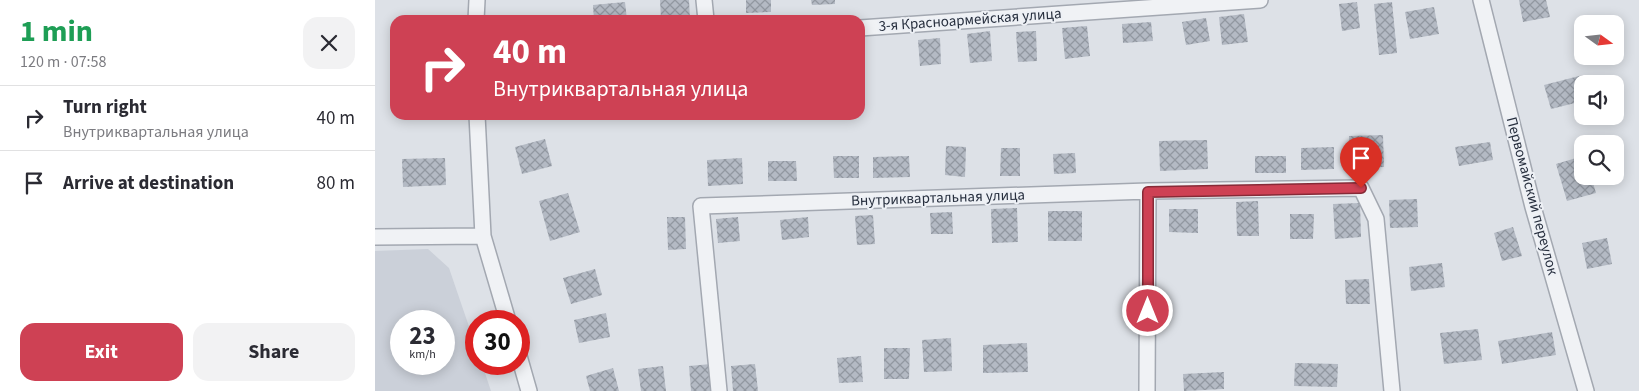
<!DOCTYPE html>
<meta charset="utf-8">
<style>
body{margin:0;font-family:"Source Sans 3",sans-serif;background:#f2f2f3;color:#2b2b33;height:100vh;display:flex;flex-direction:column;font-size:19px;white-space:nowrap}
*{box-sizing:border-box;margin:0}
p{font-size:16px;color:#7c7c81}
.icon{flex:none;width:28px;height:28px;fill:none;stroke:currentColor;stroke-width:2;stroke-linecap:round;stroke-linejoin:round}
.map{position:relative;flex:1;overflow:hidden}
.details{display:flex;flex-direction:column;background:#fff;width:375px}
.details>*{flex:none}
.top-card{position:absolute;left:15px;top:15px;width:475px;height:105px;border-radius:15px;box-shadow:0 2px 12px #0003;background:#ce4154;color:#fff;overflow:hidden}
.needle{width:32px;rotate:105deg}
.controls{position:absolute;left:1199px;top:15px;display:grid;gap:10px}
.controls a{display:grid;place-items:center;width:50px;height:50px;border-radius:10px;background:#fff;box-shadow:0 2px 12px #0003;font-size:25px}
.speed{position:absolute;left:15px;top:310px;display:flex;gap:10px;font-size:25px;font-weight:700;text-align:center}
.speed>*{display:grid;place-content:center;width:65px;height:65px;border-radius:50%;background:#fff;box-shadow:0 2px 12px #0003;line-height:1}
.speed small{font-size:12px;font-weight:400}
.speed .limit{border:8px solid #d22;background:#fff;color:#111}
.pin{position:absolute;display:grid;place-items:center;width:42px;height:42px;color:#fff;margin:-51px -21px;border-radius:50% 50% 50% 0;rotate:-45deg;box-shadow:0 0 5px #0007}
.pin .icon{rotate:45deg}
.me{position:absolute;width:55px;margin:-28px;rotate:0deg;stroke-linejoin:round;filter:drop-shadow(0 0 4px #0008)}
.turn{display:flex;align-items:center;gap:18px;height:105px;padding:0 20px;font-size:22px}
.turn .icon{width:65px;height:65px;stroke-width:2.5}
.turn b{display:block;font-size:35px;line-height:42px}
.round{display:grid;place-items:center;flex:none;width:52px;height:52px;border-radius:15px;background:#f2f2f3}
.head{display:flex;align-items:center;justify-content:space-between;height:85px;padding:0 20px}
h1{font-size:30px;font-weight:700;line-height:38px;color:#1e9e55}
.cta{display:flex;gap:10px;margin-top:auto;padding:10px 20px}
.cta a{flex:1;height:58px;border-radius:15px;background:#ce4154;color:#fff;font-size:20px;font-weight:700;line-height:58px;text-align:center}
.cta a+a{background:#f2f2f3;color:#2b2b33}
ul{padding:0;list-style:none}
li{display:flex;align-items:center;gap:15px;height:65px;padding:0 20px;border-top:1px solid #e1e1e2}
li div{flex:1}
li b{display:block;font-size:19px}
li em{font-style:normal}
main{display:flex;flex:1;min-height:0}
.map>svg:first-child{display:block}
.built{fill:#cbd0d9;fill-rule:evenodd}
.building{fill:url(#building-cross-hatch)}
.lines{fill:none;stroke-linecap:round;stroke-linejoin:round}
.minor-casing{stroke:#a3a8b1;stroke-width:18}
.minor{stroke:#f0f2f5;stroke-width:15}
.route-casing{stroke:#862a37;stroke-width:12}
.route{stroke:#ce4154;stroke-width:9}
.labels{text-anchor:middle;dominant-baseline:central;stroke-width:4;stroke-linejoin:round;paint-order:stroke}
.street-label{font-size:15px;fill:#272f3e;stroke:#edf0f5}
</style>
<main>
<section class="details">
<div class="head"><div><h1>1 min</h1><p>120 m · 07:58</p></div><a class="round"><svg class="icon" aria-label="close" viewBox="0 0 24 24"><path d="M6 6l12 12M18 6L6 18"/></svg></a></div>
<ul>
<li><svg class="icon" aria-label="right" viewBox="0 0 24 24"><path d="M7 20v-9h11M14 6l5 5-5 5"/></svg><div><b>Turn right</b><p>Внутриквартальная улица</p></div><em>40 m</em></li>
<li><svg class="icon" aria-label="arrive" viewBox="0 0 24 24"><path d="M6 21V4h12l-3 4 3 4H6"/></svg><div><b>Arrive at destination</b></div><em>80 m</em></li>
</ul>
<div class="cta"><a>Exit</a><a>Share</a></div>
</section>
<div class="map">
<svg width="1264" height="391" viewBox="0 0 1264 391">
<defs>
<pattern id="building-cross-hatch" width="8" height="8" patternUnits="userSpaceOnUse" patternTransform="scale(1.25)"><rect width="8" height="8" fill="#b4bac4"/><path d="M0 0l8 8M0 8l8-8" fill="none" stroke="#9298a1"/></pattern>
</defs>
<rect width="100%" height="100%" fill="#dde1e7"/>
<!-- built -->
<path class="built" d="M53,249L74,268L101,347V364H107L116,391H0V251ZM26,321H69V364H26Z"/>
<!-- building -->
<path class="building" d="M285,0H314L315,19L286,20Z
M371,0H396V12L371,13Z
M436,0H460V4L437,5Z
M1144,0H1171L1175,17L1148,22Z
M250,2L252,20H219L218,5Z
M982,2L985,28L967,31L964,4Z
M1017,2L1022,53L1004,55L999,4Z
M1059,7L1064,34L1035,39L1030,12Z
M869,14L873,42L847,45L844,17Z
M831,18L835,41L811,45L807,22Z
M776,22L778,41L748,43L747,24Z
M712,26L715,56L690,59L687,28Z
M615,31L617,61L595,63L592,34Z
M661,31L662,61L643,62L641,32Z
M565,38L566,64L545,66L543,40Z
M488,45L490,82H485V46Z
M1208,75L1210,84H1208V101L1176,109L1169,85Z
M1008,135L1009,167L975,168L974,136Z
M170,139L177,166L147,174L140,147Z
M832,140L833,169L785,171L784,141Z
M1115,142L1118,160L1084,166L1080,147Z
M571,146L591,147L590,177L570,175Z
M959,147V169L926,170V148Z
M626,148H645V176H625Z
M700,153L701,173L679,174L678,154Z
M458,156H484V178H459Z
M534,156L535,177L498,178V157Z
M880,156H911V173H880Z
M1208,156V176H1216L1221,193L1192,201L1181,164Z
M70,158L71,185L28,187L27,159Z
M367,158L368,184L333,186L332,160Z
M393,161H421L422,181H393Z
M193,193L205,232L175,241L164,201Z
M1042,199L1043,227L1015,228L1014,200Z
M883,201L884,236H862L861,202Z
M985,203L986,237L960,239L958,204Z
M642,208L643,242L617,243L616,209Z
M794,209H823V233L794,232Z
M673,211H707V241H673Z
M577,212L578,234H556L555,213Z
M915,214H939L938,239H915Z
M498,215L500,244L482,245L480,216Z
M292,217H310L311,249L293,250Z
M363,217L365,241L343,243L341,219Z
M433,217L434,237L407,240L405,220Z
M1138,227L1147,256L1127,261L1119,233Z
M1232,238L1237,264L1212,269L1207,243Z
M1067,263L1070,287L1036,291L1034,267Z
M220,269L227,295L196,304L188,278Z
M994,279L995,304H971L970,280Z
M231,313L235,337L204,343L199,320Z
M1103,329L1107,360L1069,364L1065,333Z
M1177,332L1181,355L1127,364L1123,341Z
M576,338L577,371L549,372L547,340Z
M652,343L653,372L608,373V345Z
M509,348H535L534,379H509Z
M486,356L488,382L464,383L462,358Z
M920,363L963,364L962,387L919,386Z
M336,364L338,391H316L314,366Z
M380,364L383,391H358L356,366Z
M288,366L291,391H266L263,369Z
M238,368L244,391H215L211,376Z
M849,372V389L809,391L808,374Z"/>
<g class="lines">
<defs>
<path id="minor" d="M329,0L331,20
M1106,0L1158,207L1211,391
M101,20L102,0
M485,28L885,0
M102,115L108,236L133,321
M0,237L108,236
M144,356L154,391
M344,391L326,206L773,191L986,188L1001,219L1017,391
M772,391L773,191"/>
</defs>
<!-- minor casing -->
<use href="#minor" class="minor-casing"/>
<!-- minor -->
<use href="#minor" class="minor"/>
</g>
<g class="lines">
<defs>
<path id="route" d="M773,311V192L986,188"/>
</defs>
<!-- route casing -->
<use href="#route" class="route-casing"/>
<!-- route -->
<use href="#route" class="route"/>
</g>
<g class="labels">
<!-- street labels -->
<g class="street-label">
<text transform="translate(595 20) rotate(-4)">3-я Красноармейская улица</text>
<text transform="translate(1157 196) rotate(75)">Первомайский переулок</text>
<text transform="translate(563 198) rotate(-2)">Внутриквартальная улица</text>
</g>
</g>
</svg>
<div class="controls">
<a><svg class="needle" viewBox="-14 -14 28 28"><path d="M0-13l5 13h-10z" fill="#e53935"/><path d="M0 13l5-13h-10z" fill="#7c7c81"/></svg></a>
<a><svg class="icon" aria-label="sound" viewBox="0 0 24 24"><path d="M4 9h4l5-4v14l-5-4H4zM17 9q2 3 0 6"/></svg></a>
<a><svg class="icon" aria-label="search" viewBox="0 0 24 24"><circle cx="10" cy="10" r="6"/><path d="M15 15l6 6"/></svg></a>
</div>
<div class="speed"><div>23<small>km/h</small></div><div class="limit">30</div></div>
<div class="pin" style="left:986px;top:188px;background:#d93025"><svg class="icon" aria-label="arrive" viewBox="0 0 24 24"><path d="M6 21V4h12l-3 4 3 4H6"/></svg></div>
<svg class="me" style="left:773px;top:311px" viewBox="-20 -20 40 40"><circle r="17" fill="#ce4154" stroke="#fff" stroke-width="3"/><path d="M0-11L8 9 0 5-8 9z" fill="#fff"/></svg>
<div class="top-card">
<div class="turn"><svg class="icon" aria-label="right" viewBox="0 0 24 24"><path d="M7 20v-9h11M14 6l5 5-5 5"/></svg><div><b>40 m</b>Внутриквартальная улица</div></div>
</div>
</div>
</main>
